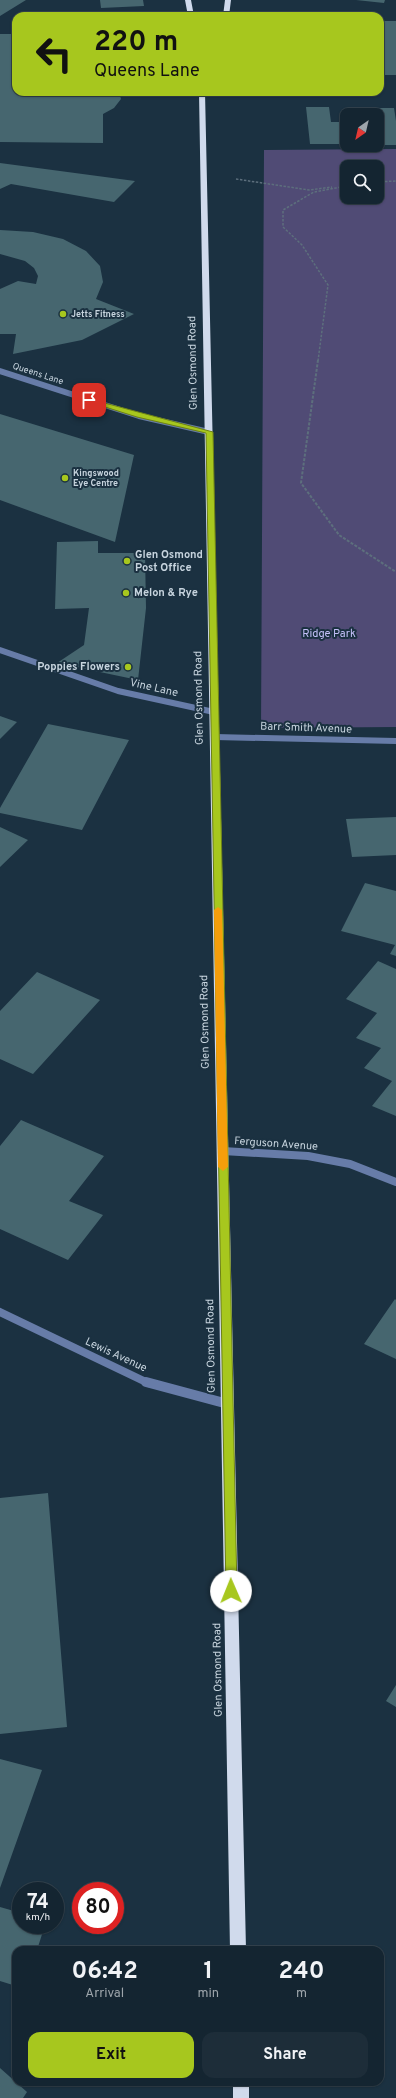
<!DOCTYPE html>
<style>
body{margin:0;font-family:Overpass,sans-serif;background:#1d2d39;color:#f1f3f6;height:100vh;display:flex;flex-direction:column;font-size:15px;white-space:nowrap}
*{box-sizing:border-box;margin:0}
p{font-size:13px;color:#9da5ab}
.icon{flex:none;width:22px;height:22px;fill:none;stroke:currentColor;stroke-width:2;stroke-linecap:round;stroke-linejoin:round}
.map{position:relative;flex:1;overflow:hidden}
.details{position:absolute;left:12px;top:1946px;width:372px;height:140px;display:flex;flex-direction:column;background:#142531;border-radius:12px;box-shadow:0 1px 3px #0004,0 0 0 1px #33424d}
.details>*{flex:none}
.guide{position:absolute;left:12px;top:12px;width:372px;height:84px;border-radius:12px;box-shadow:0 1px 3px #0004,0 0 0 1px #33424d;background:#a7c71e;color:#111;overflow:hidden}
.needle{width:26px;rotate:214deg}
.tools{position:absolute;left:340px;top:108px;display:grid;gap:8px}
.tools a{display:grid;place-items:center;width:44px;height:44px;border-radius:8px;background:#142531;box-shadow:0 1px 3px #0004,0 0 0 1px #33424d;font-size:20px}
.speed{position:absolute;left:12px;top:1882px;display:flex;gap:8px;font-size:20px;font-weight:700;text-align:center}
.speed>*{display:grid;place-content:center;width:52px;height:52px;border-radius:50%;background:#142531;box-shadow:0 1px 3px #0004,0 0 0 1px #33424d;line-height:1}
.speed small{font-size:10px;font-weight:400}
.speed .limit{border:6px solid #d22;background:#fff;color:#111}
.pin{position:absolute;display:grid;place-items:center;width:34px;height:34px;color:#fff;margin:-17px;border-radius:8px;box-shadow:0 2px 6px #0006}
.me{position:absolute;width:44px;margin:-22px;rotate:359deg;stroke-linejoin:round;filter:drop-shadow(0 0 3px #0008)}
.turn{display:flex;align-items:center;gap:14px;height:84px;padding:0 16px;font-size:18px}
.turn .icon{width:52px;height:52px;stroke-width:2.5}
.turn b{display:block;font-size:28px;line-height:34px}
.eta{display:flex;justify-content:space-evenly;align-items:center;height:68px;text-align:center}
.eta b{font-size:24px;font-weight:700;line-height:28px}
.action{display:flex;gap:8px;margin-top:auto;padding:8px 16px}
.action a{flex:1;height:46px;border-radius:12px;background:#a7c71e;color:#111;font-size:16px;font-weight:700;line-height:46px;text-align:center}
.action a+a{background:#1d2d39;color:#f1f3f6}
.map>svg:first-child{display:block}
.green{fill:#504b75;fill-rule:evenodd}
.building{fill:#46666f}
.lines{fill:none;stroke-linecap:round;stroke-linejoin:round}
.path-far1{stroke:#5d6f7d;stroke-width:1.5;stroke-dasharray:2.5 1.5;stroke-linecap:butt}
.path{stroke:#5d6f7d;stroke-width:2;stroke-dasharray:3 1.5;stroke-linecap:butt}
.minor-far2{stroke:#677ca8;stroke-width:6}
.minor-far1{stroke:#677ca8;stroke-width:8}
.minor{stroke:#677ca8;stroke-width:10}
.trunk{fill:#d0daec;fill-rule:evenodd}
.route{fill:#a7c71e;stroke:#6d8114}
.slow{fill:#f59e0b}
.poi-dot{fill:#a7c71e;stroke:#1b3141;stroke-width:1.5}
.labels{text-anchor:middle;dominant-baseline:central;stroke-width:4;stroke-linejoin:round;paint-order:stroke}
.far-poi-label{font-size:9px;font-weight:bold;fill:#c7d4de;stroke:#1b3141;text-anchor:start}
.far-street-label{font-size:9px;fill:#c7d4de;stroke:#1b3141}
.street-label{font-size:11px;fill:#c7d4de;stroke:#1b3141}
.poi-label{font-size:11px;font-weight:bold;fill:#c7d4de;stroke:#1b3141;text-anchor:start}
.park-label{font-size:11px;fill:#c4c0f8;stroke:#1b3141}
</style>
<div class="map">
<svg width="396" height="2098" viewBox="0 0 396 2098">
<rect width="100%" height="100%" fill="#1b3141"/>
<!-- green -->
<path class="green" d="M396,149V727L261,728L264,150ZM347,167H377V197H347Z"/>
<!-- building -->
<path class="building" d="M0,0H26L0,16Z
M100,0H143L144,6L101,8Z
M356,0H385L384,3Z
M380,21H396V75H380Z
M0,34H16V92H119L121,99L114,108L103,114V143L0,142Z
M306,107H329L331,122H345L347,144H310Z
M370,108H394L396,121V145H377V115H371Z
M0,163L135,181L114,202L11,184L0,189Z
M0,230L33,232L63,239L86,251L100,266L103,282L96,299L134,314L82,340L13,354L16,334H0V289L18,281L36,284L38,276L34,268L25,261L0,254Z
M0,414L134,455L115,542L0,500Z
M98,541V553H145L146,608L138,680L57,663L84,645L89,608L55,609L57,542Z
M0,716L17,722L0,739Z
M48,724L129,740L82,830L0,813V808Z
M396,817V855L352,857L346,819Z
M0,827L28,840L0,867Z
M365,883L396,891V956L390,954L395,945L341,931Z
M378,961L396,969V1116L372,1106L392,1081L364,1068L381,1048L356,1038L377,1013L346,999Z
M37,972L100,1000L33,1074L0,1059V1011Z
M21,1120L104,1156L69,1201L103,1215L68,1260L0,1229V1146Z
M395,1299L396,1300V1359L364,1344Z
M48,1493L67,1727L0,1734V1498Z
M396,1685V1707L386,1701Z
M0,1759L42,1770L0,1888Z
M0,1907L21,1913V1925H45L37,1950H16V1986L0,1981Z
M0,2068L27,2092L23,2098H0Z"/>
<g class="lines">
<!-- path-far1 -->
<path class="path-far1" d="M236,179L309,190L332,187
M377,182L396,181
M318,361L328,285L302,245L283,227V210L314,192L347,186"/>
<!-- path -->
<path class="path" d="M318,360L301,483L339,535L396,572"/>
<!-- minor-far2 -->
<path class="minor-far2" d="M0,371L139,416L209,432
M0,650L118,691L214,712
M215,737L396,741"/>
<!-- minor-far1 -->
<path class="minor-far1" d="M223,1151L308,1156L350,1164L396,1182
M0,1312L148,1383"/>
<!-- minor -->
<path class="minor" d="M146,1382L228,1404"/>
<!-- trunk -->
<path class="trunk" d="M185,0H191L194,16H188Z
M225,0H231L229,16H223Z
M199,92H205L246,1950H230Z
M233,2082H249V2098H233Z"/>
</g>
<!-- route -->
<path class="route" d="M86,398L213,432L237,1591L235,1595H227L226,1591L206,433L137,417L86,401Z"/>
<!-- slow -->
<path class="slow" d="M218,907L222,910L228,1167L223,1171L218,1167L214,910Z"/>
<!-- markers -->
<g class="poi-dot">
<circle cx="63" cy="314" r="4"/>
<circle cx="65" cy="478" r="4"/>
<circle cx="127" cy="561" r="4"/>
<circle cx="126" cy="593" r="4"/>
<circle cx="128" cy="667" r="4"/>
</g>
<g class="labels">
<!-- far-poi labels -->
<g class="far-poi-label">
<text x="71" y="314">Jetts Fitness</text>
<text x="73" y="473">Kingswood<tspan x="73" dy="10">Eye Centre</tspan></text>
</g>
<!-- far-street labels -->
<g class="far-street-label">
<text transform="translate(38 374) rotate(18)">Queens Lane</text>
</g>
<!-- street labels -->
<g class="street-label">
<text transform="translate(193 363) rotate(-91)">Glen Osmond Road</text>
<text transform="translate(154 688) rotate(13)">Vine Lane</text>
<text transform="translate(199 698) rotate(-91)">Glen Osmond Road</text>
<text transform="translate(306 728) rotate(2)">Barr Smith Avenue</text>
<text transform="translate(205 1022) rotate(-91)">Glen Osmond Road</text>
<text transform="translate(276 1144) rotate(4)">Ferguson Avenue</text>
<text transform="translate(211 1346) rotate(-91)">Glen Osmond Road</text>
<text transform="translate(116 1355) rotate(25)">Lewis Avenue</text>
<text transform="translate(218 1670) rotate(-91)">Glen Osmond Road</text>
</g>
<!-- poi labels -->
<g class="poi-label">
<text x="135" y="555">Glen Osmond<tspan x="135" dy="13">Post Office</tspan></text>
<text x="134" y="593">Melon &amp; Rye</text>
<text x="120" y="667" text-anchor="end">Poppies Flowers</text>
</g>
<!-- park labels -->
<g class="park-label">
<text x="329" y="634">Ridge Park</text>
</g>
</g>
</svg>
<div class="tools">
<a><svg class="needle" viewBox="-14 -14 28 28"><path d="M0-13l5 13h-10z" fill="#e53935"/><path d="M0 13l5-13h-10z" fill="#9da5ab"/></svg></a>
<a><svg class="icon" aria-label="search" viewBox="0 0 24 24"><circle cx="10" cy="10" r="6"/><path d="M15 15l6 6"/></svg></a>
</div>
<div class="speed"><div>74<small>km/h</small></div><div class="limit">80</div></div>
<div class="pin" style="left:89px;top:400px;background:#d93025"><svg class="icon" aria-label="arrive" viewBox="0 0 24 24"><path d="M6 21V4h12l-3 4 3 4H6"/></svg></div>
<svg class="me" style="left:231px;top:1591px" viewBox="-20 -20 40 40"><circle r="19" fill="#fff"/><path d="M0-13L10 11 0 6-10 11z" fill="#a7c71e"/></svg>
<div class="guide">
<div class="turn"><svg class="icon" aria-label="left" viewBox="0 0 24 24"><path d="M17 20v-9H6M10 6l-5 5 5 5"/></svg><div><b>220 m</b>Queens Lane</div></div>
</div>
<section class="details">
<div class="eta">
<div><b>06:42</b><p>Arrival</p></div>
<div><b>1</b><p>min</p></div>
<div><b>240</b><p>m</p></div>
</div>
<div class="action"><a>Exit</a><a>Share</a></div>
</section>
</div>
